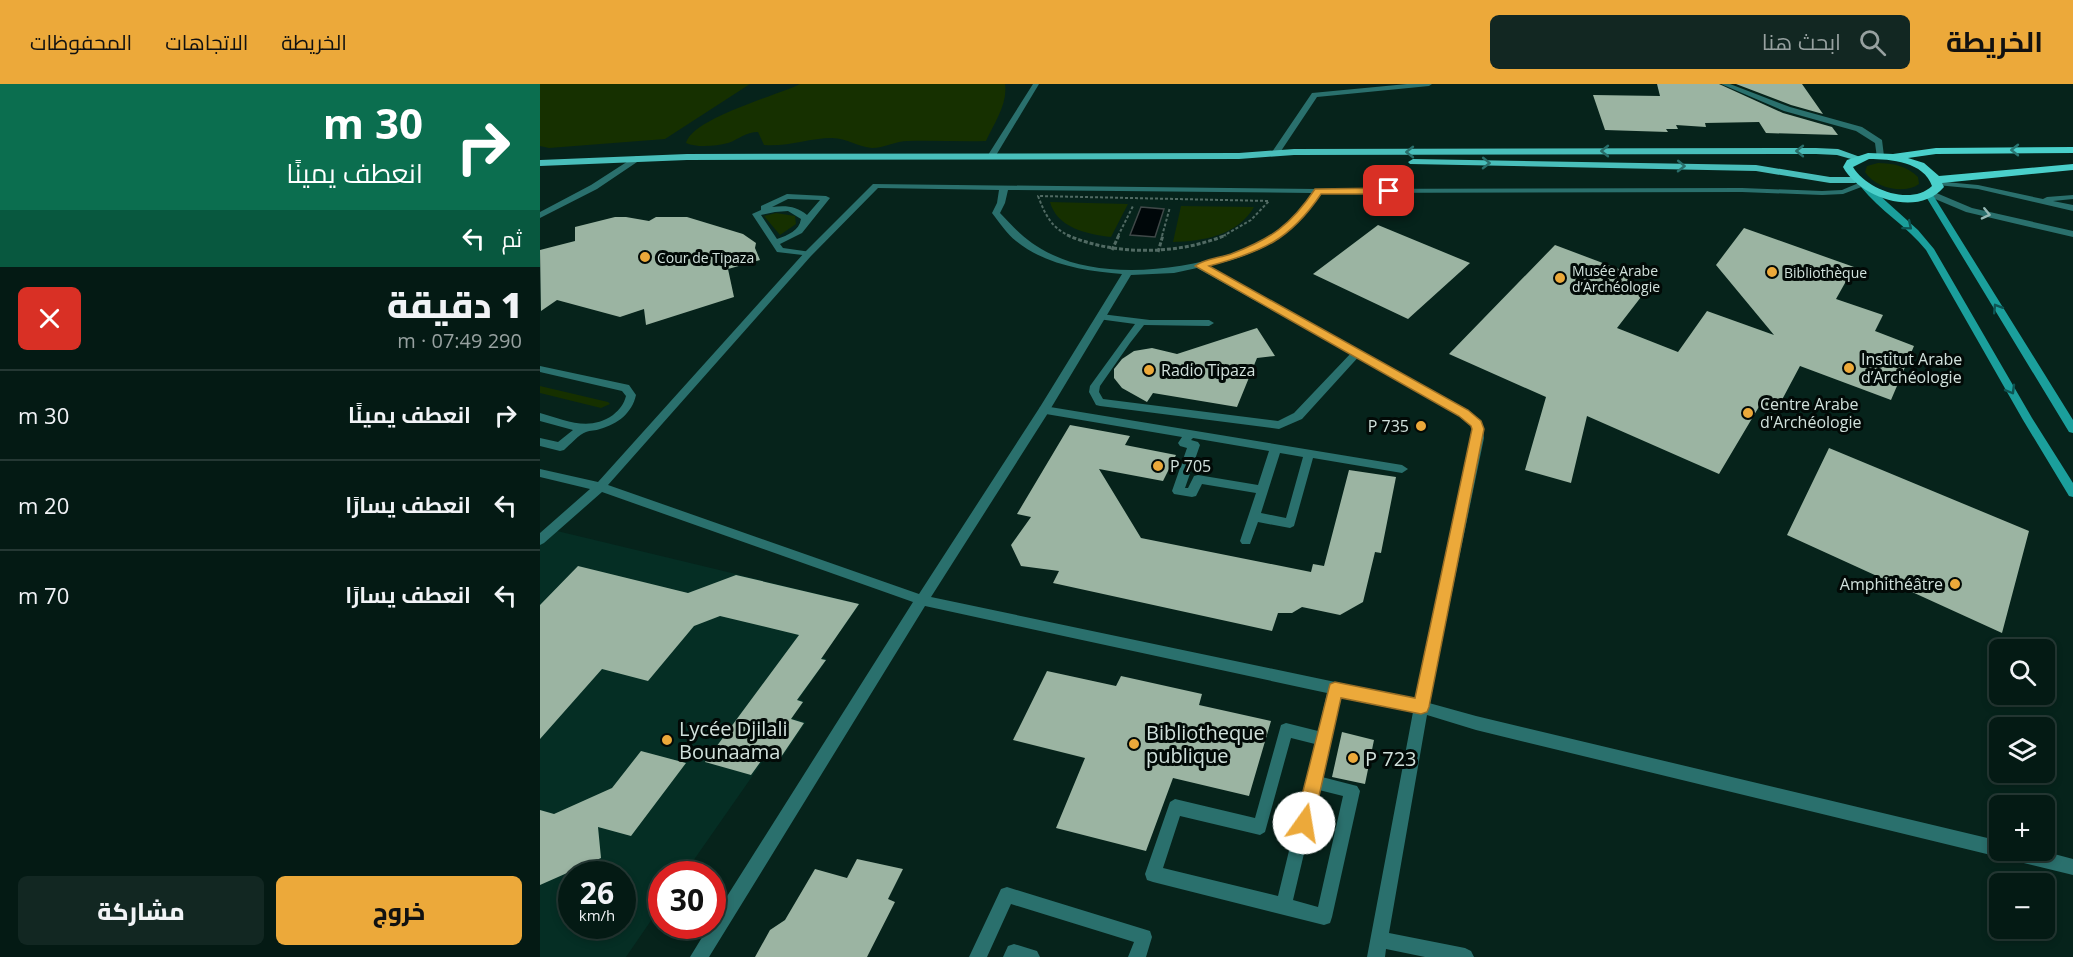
<!DOCTYPE html>
<html lang="ar">
<meta charset="utf-8">
<style>
body{margin:0;font-family:"Open Sans",Cairo,sans-serif;background:#122722;color:#f1f3f6;direction:rtl;height:100vh;display:flex;flex-direction:column;font-size:22px;white-space:nowrap}
*{box-sizing:border-box;margin:0}
p{font-size:20px;color:#97a1a0}
.icon{flex:none;width:33px;height:33px;fill:none;stroke:currentColor;stroke-width:2;stroke-linecap:round;stroke-linejoin:round}
.map{position:relative;flex:1;overflow:hidden;direction:ltr}
.sheet{display:flex;flex-direction:column;background:#041a14;width:540px}
.sheet>*{flex:none}
.guide{background:#0b6e4f;color:#fff;overflow:hidden}
.buttons{position:absolute;left:1449px;top:555px;display:grid;gap:12px}
.buttons a{display:grid;place-items:center;width:66px;height:66px;border-radius:9px;background:#041a14;box-shadow:0 3px 9px #0003,0 0 0 2px #253834;font-size:30px}
.speed{position:absolute;left:18px;top:777px;display:flex;gap:12px;font-size:30px;font-weight:700;text-align:center}
.speed>*{display:grid;place-content:center;width:78px;height:78px;border-radius:50%;background:#041a14;box-shadow:0 3px 9px #0003,0 0 0 2px #253834;line-height:1}
.speed small{font-size:15px;font-weight:400}
.speed .limit{border:9px solid #d22;background:#fff;color:#111}
.pin{position:absolute;display:grid;place-items:center;width:51px;height:51px;color:#fff;margin:-26px;border-radius:12px;box-shadow:0 3px 9px #0006}
.me{position:absolute;width:66px;margin:-33px;rotate:13deg;stroke-linejoin:round;filter:drop-shadow(0 0 4px #0008)}
.turn{display:flex;align-items:center;gap:21px;height:126px;padding:0 18px;font-size:27px}
.turn .icon{width:78px;height:78px;stroke-width:2.5}
.turn b{display:block;font-size:42px;line-height:51px}
.then{display:flex;align-items:center;height:57px;padding:0 18px;background:#0003;gap:12px;font-size:22px}
.round{display:grid;place-items:center;flex:none;width:63px;height:63px;border-radius:9px;background:#122722}
.head{display:flex;align-items:center;justify-content:space-between;height:102px;padding:0 18px}
h1{font-size:36px;font-weight:800;line-height:45px}
.cta{display:flex;gap:12px;margin-top:auto;padding:12px 18px}
.cta a{flex:1;height:69px;border-radius:9px;background:#eca93a;color:#111;font-size:24px;font-weight:800;line-height:69px;text-align:center}
.cta a+a{background:#122722;color:#f1f3f6}
ul{padding:0;list-style:none}
li{display:flex;align-items:center;gap:18px;height:90px;padding:0 18px;border-top:2px solid #253834}
li div{flex:1}
li b{display:block;font-size:22px}
li em{font-style:normal}
header{display:flex;align-items:center;gap:36px;box-sizing:border-box;height:84px;padding:0 30px;background:#eca93a;color:#111}
header strong{font-size:28px}
nav{display:flex;gap:33px;margin-inline-start:auto;font-size:21px}
.search{width:420px;height:54px;background:#122722;display:flex;align-items:center;gap:15px;box-sizing:border-box;padding:0 21px;border-radius:9px;color:#97a1a0;font-size:22px}
main{display:flex;flex:1;min-height:0}
.map>svg:first-child{display:block}
.built{fill:#052e24;fill-rule:evenodd}
.green{fill:#163000}
.water{fill:#000709;stroke:#3f4848;stroke-width:1.5}
.building{fill:#9bb4a2}
.lines{fill:none;stroke-linecap:round;stroke-linejoin:round}
.path-far1{stroke:#516a63;stroke-width:2;stroke-dasharray:3 2;stroke-linecap:butt}
.path{stroke:#516a63;stroke-width:3;stroke-dasharray:4 2;stroke-linecap:butt}
.service{fill:#2a706d;fill-rule:evenodd}
.minor{fill:#2a706d;fill-rule:evenodd}
.secondary{fill:#1b9f9c;fill-rule:evenodd}
.primary{fill:#49bfbb;fill-rule:evenodd}
.trunk{fill:#4ad0cb;fill-rule:evenodd}
.oneway{stroke:#2a7773}
.oneway2{stroke:#296e6a}
.oneway3{stroke:#97b9b5}
.oneway4{stroke:#0e5452}
.route{fill:#eca93a;stroke:#996e26;stroke-width:1.5}
.poi-dot{fill:#eca93a;stroke:#020a07;stroke-width:2}
.labels{text-anchor:middle;dominant-baseline:central;stroke-width:6;stroke-linejoin:round;paint-order:stroke}
.far-poi-label{font-size:14px;fill:#d1e1dc;stroke:#020a07;text-anchor:start}
.poi-label{font-size:16px;fill:#d1e1dc;stroke:#020a07;text-anchor:start}
.near-poi-label{font-size:20px;fill:#d1e1dc;stroke:#020a07;text-anchor:start}
</style>
<header>
<strong>الخريطة</strong>
<div class="search"><svg class="icon" aria-label="search" viewBox="0 0 24 24"><circle cx="10" cy="10" r="6"/><path d="M15 15l6 6"/></svg>ابحث هنا</div>
<nav><a>الخريطة</a><a>الاتجاهات</a><a>المحفوظات</a></nav>
</header>
<main>
<div class="map">
<svg width="1533" height="873" viewBox="0 0 1533 873">
<rect width="100%" height="100%" fill="#06231b"/>
<!-- built -->
<path class="built" d="M13,446L320,520L282,573L287,575L259,615L264,617L252,634L266,638L239,678L225,674L144,790H122L121,822L86,873H0V458ZM32,790H82V842H32Z"/>
<!-- green -->
<path class="green" d="M0,0H210L125,55L9,64L0,62Z
M260,0H465C468,20 454,39 446,57C420,58 394,56 368,57C356,57 344,64 332,64C318,63 307,54 292,54C269,54 248,63 224,61L218,48C205,48 200,55 188,59C176,62 157,64 146,59C153,34 236,12 260,0Z
M1338,79C1353,79 1367,82 1378,93L1379,100C1364,111 1335,104 1325,88L1327,82Z
M510,118L588,120L571,153C547,150 517,144 510,118Z
M641,122L714,123C697,152 663,157 633,158Z
M236,129L255,132L256,140L240,151L224,132Z
M0,302L68,318L70,320L61,324L0,309Z"/>
<!-- water -->
<path class="water" d="M601,123L624,125L615,153L590,151Z"/>
<!-- building -->
<path class="building" d="M1117,0H1179L1243,29L1292,43L1298,51L1226,49L1219,38L1165,39L1166,43L1136,41L1138,45H1126L1128,48L1065,46L1053,11L1120,12Z
M1196,0H1262L1283,30L1251,21Z
M75,133H86L109,137L116,133H147L203,150L216,159L215,164L220,176L188,185L194,213L106,241L104,225L80,233L17,216L1,227L0,166L35,157V143Z
M838,141L930,179L868,235L773,190Z
M1204,144L1314,183L1296,215L1343,231L1335,247L1374,262L1351,316L1260,282L1236,327L1220,321L1179,390L1047,332L1031,399L985,386L1006,313L909,270L1015,161L1084,187L1101,213L1077,244L1138,268L1167,227L1234,251L1176,181Z
M717,244L735,272L717,274L697,323L613,309L607,318L582,304L574,294V285L582,275L594,267L612,264L637,270Z
M530,341L590,352L585,361L636,371L623,397L559,385L601,454L771,488L773,480L784,482L809,386L856,393L841,469L835,468L823,518L800,531L762,523L752,529H738L732,547L513,499L519,487L481,482L471,461L491,433L477,430Z
M1289,364L1489,447L1462,549L1247,451Z
M38,482L148,509L196,491L319,520L281,575L286,576L257,616L263,618L251,635L264,639L239,676L224,673L211,691L165,678L259,551L180,532L154,542L108,597L62,585L0,655V521Z
M507,587L576,602L581,592L662,610L659,621L731,637L709,712L633,694L606,767L516,744L545,674L473,656Z
M802,648L834,656L825,700L792,693Z
M101,667L146,679L91,752L58,743L61,774L0,801V726L14,730L72,704Z
M317,775L363,785L348,815L355,818L327,873H215L230,846L245,836L275,785L307,794Z"/>
<g class="lines">
<!-- path-far1 -->
<path class="path-far1" d="M530,152C511,144 505,130 498,112L729,117L711,136L683,152
M578,152L593,122
M622,152L630,123"/>
<!-- path -->
<path class="path" d="M527,151C575,172 638,171 686,151
M572,166L579,151
M618,168L623,151"/>
<!-- service -->
<path class="service" d="M493,0H499L455,73H449L448,71Z
M867,0H892L889,2L777,13L739,70L732,68L772,9Z
M1181,0H1190L1250,23L1322,43L1342,56L1344,72L1337,74L1335,59L1316,47L1244,27Z
M96,72L103,74L57,105L0,134V128L51,101Z
M247,110L286,112L290,114L262,149L240,160L243,164L271,168V172L237,168L212,130L221,126V122ZM248,115L280,116L267,131C257,122 245,121 232,123ZM248,127L261,135C259,147 248,151 237,155L221,131L235,128Z
M561,230L610,236H669L674,239L669,242L604,241L590,259L560,302L559,308L563,315L738,337L754,329L813,267L817,266L822,269L762,335L739,345L560,322L556,321L549,308L550,302L595,240L558,235L556,233Z
M0,282L89,301L96,311C92,329 78,340 60,345C56,347 50,346 46,348C39,350 30,361 24,366L20,367L0,362V354L18,358L33,346L0,337V329C25,336 49,348 73,331C80,325 84,320 86,312L82,307L0,288Z
M504,322L862,381L868,385L862,389L773,374L754,442L750,444L718,438L710,460H702L700,457L716,409L662,400L656,412L652,413L634,410L632,407L647,364L640,362L638,359L642,353L500,329L499,326L500,323ZM653,354L729,367L718,401L658,391L654,392L648,404H645L660,361L658,358L651,356ZM740,369L763,373L746,434L721,429Z"/>
<!-- minor -->
<path class="minor" d="M1394,97L1438,101L1503,115L1507,113L1533,111V115L1513,117L1533,121V127L1438,105L1397,101H1394Z
M1321,98L1325,100L1324,102L1303,110L1282,111L1202,108L781,109C754,151 715,173 667,182L928,326L942,340L944,354L889,619L936,632L1460,757V766H1499L1533,775V791L936,646L887,631L849,849L925,864L931,867L934,873H885L846,865L845,873H827L873,628L800,612L782,693L817,702L820,707L792,833L790,839L784,841L613,798L607,796L605,790L630,718L635,715L715,734L741,641L746,639L778,647L787,609L385,522L169,873H150L169,842H172V836L373,518L62,408L4,459L0,461V449L50,405L0,393V385L58,398L265,168L333,100L778,105L1202,104L1282,107L1302,106ZM338,104L459,106L457,119L452,129C459,138 467,150 476,157C505,181 546,187 582,190L500,323L379,510L68,401L271,172ZM468,106L772,109C765,121 757,132 746,141C693,183 575,201 513,171C489,160 478,148 460,129L465,119ZM657,184L920,332L932,341V354L876,615L391,513L508,329L591,191L634,189ZM751,654L775,660L738,812L623,784L640,732L720,751L725,748ZM779,706L803,712L778,823L753,816Z
M1388,108H1394L1432,124L1533,147V153L1426,128L1388,112Z
M467,803L610,847L612,853L606,873H588L594,858L471,820L447,873H429L461,805Z
M474,860L497,867L500,873H463L468,862Z"/>
<!-- secondary -->
<path class="secondary" d="M1322,101H1328L1378,146L1394,165L1492,334L1533,399V413L1529,412L1483,336L1386,166C1367,142 1340,127 1321,103Z
M1386,109L1393,111L1533,336V349L1529,348L1385,111Z"/>
<!-- primary -->
<path class="primary" d="M1276,64L1298,65L1323,74L1318,77L1297,71L1276,70L754,71L699,75L147,76L0,82V76L147,70L699,69L754,65Z
M873,75L1216,81L1290,93H1315L1320,96L1315,99H1290L1216,87L870,80L868,78Z"/>
<!-- trunk -->
<path class="trunk" d="M1533,63V69L1396,70L1368,74L1384,79L1399,92L1533,80V86L1402,99L1404,103C1378,134 1320,114 1303,83L1307,76L1328,69L1353,70L1396,64ZM1329,75C1351,75 1384,78 1392,102C1371,122 1327,106 1313,83Z"/>
</g>
<!-- one-way arrows -->
<defs><path id="oneway-chevron" d="M-2-3.5L2.5 0L-2 3.5" fill="none" stroke-width="1.6" stroke-linecap="round" stroke-linejoin="round" transform="scale(1.5)"/></defs>
<use class="oneway" href="#oneway-chevron" transform="translate(1475 66) rotate(-180)"/>
<g class="oneway2">
<use href="#oneway-chevron" transform="translate(1065 67) rotate(180)"/>
<use href="#oneway-chevron" transform="translate(1260 67) rotate(180)"/>
<use href="#oneway-chevron" transform="translate(870 68) rotate(180)"/>
<use href="#oneway-chevron" transform="translate(946 79) rotate(1)"/>
<use href="#oneway-chevron" transform="translate(1141 82) rotate(1)"/>
</g>
<use class="oneway3" href="#oneway-chevron" transform="translate(1446 130) rotate(13)"/>
<g class="oneway4">
<use href="#oneway-chevron" transform="translate(1368 142) rotate(40)"/>
<use href="#oneway-chevron" transform="translate(1457 224) rotate(-122)"/>
<use href="#oneway-chevron" transform="translate(1471 306) rotate(60)"/>
</g>
<!-- route -->
<path class="route" d="M775,105L849,104L854,107L849,110H781C750,156 722,168 669,182L928,326L941,337L944,345L889,623L887,628L881,630L801,614L773,739L770,746L764,748L758,746L755,739L790,600L795,598L875,614L932,345L931,342L919,332L655,182C664,175 679,174 691,170C731,155 751,141 775,105Z"/>
<!-- markers -->
<g class="poi-dot">
<circle cx="105" cy="173" r="6"/>
<circle cx="1232" cy="188" r="6"/>
<circle cx="1020" cy="194" r="6"/>
<circle cx="1309" cy="284" r="6"/>
<circle cx="609" cy="286" r="6"/>
<circle cx="1208" cy="329" r="6"/>
<circle cx="881" cy="342" r="6"/>
<circle cx="618" cy="382" r="6"/>
<circle cx="1415" cy="500" r="6"/>
<circle cx="127" cy="656" r="6"/>
<circle cx="594" cy="660" r="6"/>
<circle cx="813" cy="674" r="6"/>
</g>
<g class="labels">
<!-- far-poi labels -->
<g class="far-poi-label">
<text x="117" y="173">Cour de Tipaza</text>
<text x="1032" y="186">Musée Arabe<tspan x="1032" dy="16">d’Archéologie</tspan></text>
<text x="1244" y="188">Bibliothèque</text>
</g>
<!-- poi labels -->
<g class="poi-label">
<text x="1321" y="275">Institut Arabe<tspan x="1321" dy="18">d’Archéologie</tspan></text>
<text x="621" y="286">Radio Tipaza</text>
<text x="1220" y="320">Centre Arabe<tspan x="1220" dy="18">d'Archéologie</tspan></text>
<text x="869" y="342" text-anchor="end">P 735</text>
<text x="630" y="382">P 705</text>
<text x="1403" y="500" text-anchor="end">Amphithéâtre</text>
</g>
<!-- near-poi labels -->
<g class="near-poi-label">
<text x="139" y="644">Lycée Djilali<tspan x="139" dy="23">Bounaama</tspan></text>
<text x="606" y="648">Bibliotheque<tspan x="606" dy="23">publique</tspan></text>
<text x="825" y="674">P 723</text>
</g>
</g>
</svg>
<div class="buttons">
<a><svg class="icon" aria-label="search" viewBox="0 0 24 24"><circle cx="10" cy="10" r="6"/><path d="M15 15l6 6"/></svg></a>
<a><svg class="icon" aria-label="layers" viewBox="0 0 24 24"><path d="M12 4l9 5-9 5-9-5zM3 14l9 5 9-5"/></svg></a>
<a>+</a>
<a>−</a>
</div>
<div class="speed"><div>26<small>km/h</small></div><div class="limit">30</div></div>
<div class="pin" style="left:849px;top:107px;background:#d93025"><svg class="icon" aria-label="arrive" viewBox="0 0 24 24"><path d="M6 21V4h12l-3 4 3 4H6"/></svg></div>
<svg class="me" style="left:764px;top:739px" viewBox="-20 -20 40 40"><circle r="19" fill="#fff"/><path d="M0-13L10 11 0 6-10 11z" fill="#eca93a"/></svg>
</div>
<section class="sheet">
<div class="guide">
<div class="turn"><svg class="icon" aria-label="right" viewBox="0 0 24 24"><path d="M7 20v-9h11M14 6l5 5-5 5"/></svg><div><b>30 m</b>انعطف يمينًا</div></div>
<div class="then">ثم<svg class="icon" aria-label="left" viewBox="0 0 24 24"><path d="M17 20v-9H6M10 6l-5 5 5 5"/></svg></div>
</div>
<div class="head"><div><h1>1 دقيقة</h1><p>290 m · 07:49</p></div><a class="round" style="background:#d93025;color:#fff"><svg class="icon" aria-label="close" viewBox="0 0 24 24"><path d="M6 6l12 12M18 6L6 18"/></svg></a></div>
<ul>
<li><svg class="icon" aria-label="right" viewBox="0 0 24 24"><path d="M7 20v-9h11M14 6l5 5-5 5"/></svg><div><b>انعطف يمينًا</b></div><em>30 m</em></li>
<li><svg class="icon" aria-label="left" viewBox="0 0 24 24"><path d="M17 20v-9H6M10 6l-5 5 5 5"/></svg><div><b>انعطف يسارًا</b></div><em>20 m</em></li>
<li><svg class="icon" aria-label="left" viewBox="0 0 24 24"><path d="M17 20v-9H6M10 6l-5 5 5 5"/></svg><div><b>انعطف يسارًا</b></div><em>70 m</em></li>
</ul>
<div class="cta"><a>خروج</a><a>مشاركة</a></div>
</section>
</main>
